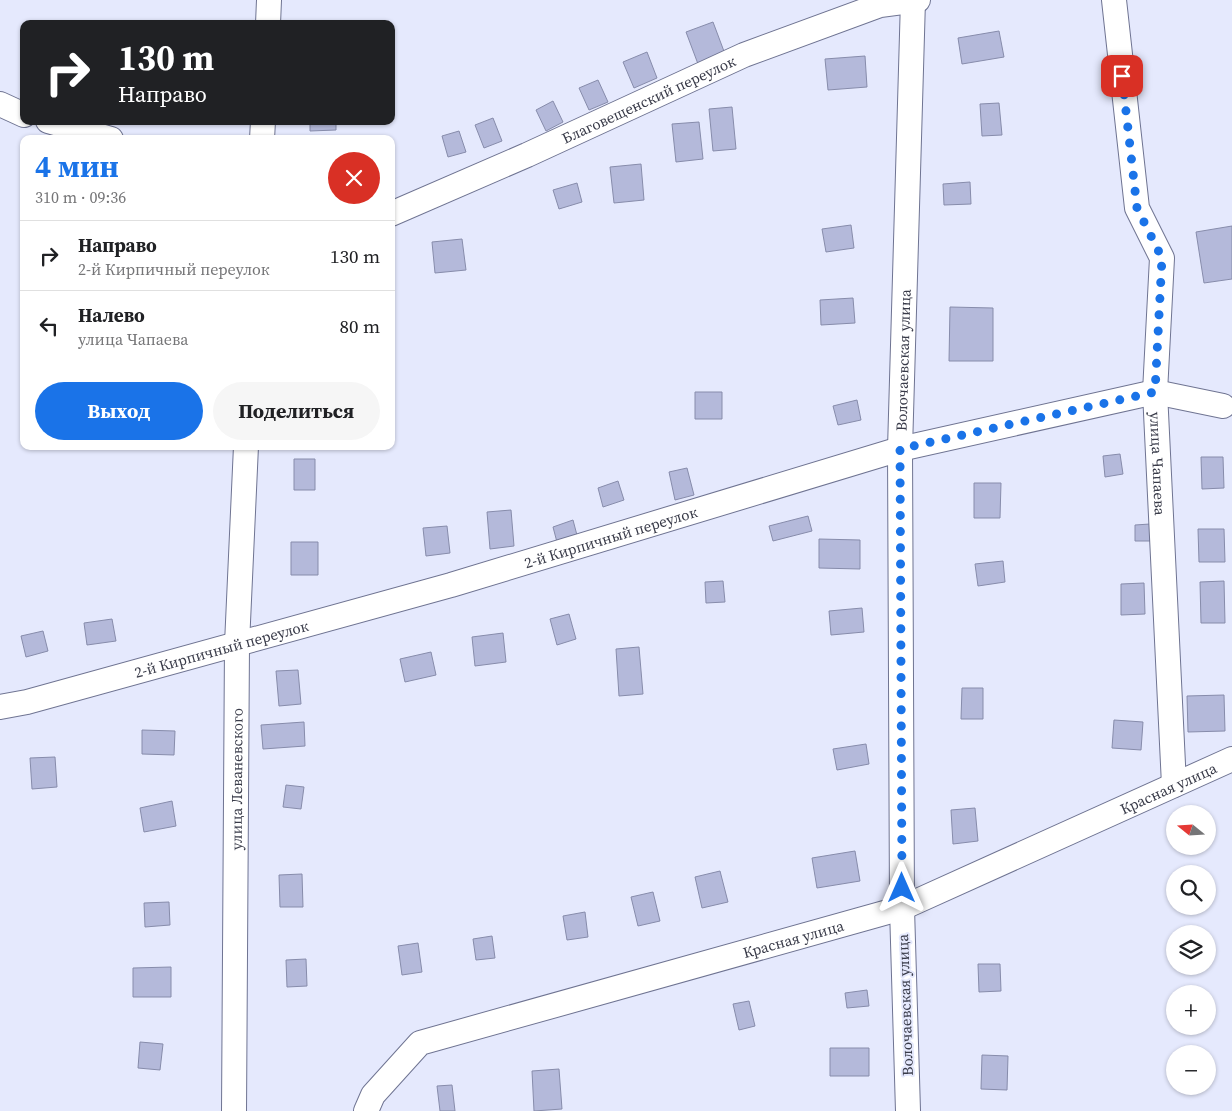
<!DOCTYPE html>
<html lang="ru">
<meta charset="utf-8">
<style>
body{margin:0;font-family:"Source Serif 4",serif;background:#f6f6f6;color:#202124;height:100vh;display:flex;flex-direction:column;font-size:19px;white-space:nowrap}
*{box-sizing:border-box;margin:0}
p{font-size:16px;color:#757577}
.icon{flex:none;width:28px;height:28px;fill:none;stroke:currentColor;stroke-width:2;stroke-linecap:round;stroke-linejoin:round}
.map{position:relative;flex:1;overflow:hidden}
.details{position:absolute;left:20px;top:135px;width:375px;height:315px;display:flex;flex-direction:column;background:#fff;border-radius:10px;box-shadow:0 1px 4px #0004}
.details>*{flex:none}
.hud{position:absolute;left:20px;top:20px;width:375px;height:105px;border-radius:10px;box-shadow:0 1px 4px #0004;background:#202124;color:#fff;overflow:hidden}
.needle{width:32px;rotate:288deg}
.fabs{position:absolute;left:1166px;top:805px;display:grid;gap:10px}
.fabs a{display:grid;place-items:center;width:50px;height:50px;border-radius:50%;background:#fff;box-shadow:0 1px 4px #0004;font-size:25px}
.pin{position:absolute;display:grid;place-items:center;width:42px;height:42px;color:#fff;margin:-21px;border-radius:10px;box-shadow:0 2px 8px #0006}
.me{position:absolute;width:55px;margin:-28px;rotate:0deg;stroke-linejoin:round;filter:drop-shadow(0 0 4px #0008)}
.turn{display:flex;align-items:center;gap:18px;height:105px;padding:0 15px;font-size:22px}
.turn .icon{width:65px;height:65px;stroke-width:2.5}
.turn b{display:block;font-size:35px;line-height:42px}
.round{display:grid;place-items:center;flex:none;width:52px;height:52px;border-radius:26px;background:#f6f6f6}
.head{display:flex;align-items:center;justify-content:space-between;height:85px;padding:0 15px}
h1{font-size:30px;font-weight:700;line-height:38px;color:#1a73e8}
.primary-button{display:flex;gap:10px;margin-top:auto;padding:10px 15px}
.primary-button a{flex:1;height:58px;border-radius:30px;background:#1a73e8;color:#fff;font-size:20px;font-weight:700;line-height:58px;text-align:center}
.primary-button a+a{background:#f6f6f6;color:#202124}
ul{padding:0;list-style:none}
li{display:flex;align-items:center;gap:15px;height:70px;padding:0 15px;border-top:1px solid #e0e0e0}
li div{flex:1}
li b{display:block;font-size:19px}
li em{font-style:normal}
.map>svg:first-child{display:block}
.building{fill:#b4b9da;stroke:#878cab}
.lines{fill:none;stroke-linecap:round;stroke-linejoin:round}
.minor-casing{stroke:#6f7492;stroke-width:26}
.minor{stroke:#fff;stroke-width:24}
.route{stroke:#1a73e8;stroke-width:9;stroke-dasharray:0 16.2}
.labels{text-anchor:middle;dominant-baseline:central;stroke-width:4;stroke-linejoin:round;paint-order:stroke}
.street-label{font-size:15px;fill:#393b49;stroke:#e5e9fd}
</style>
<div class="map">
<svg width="1232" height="1111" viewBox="0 0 1232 1111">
<rect width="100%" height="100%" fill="#e5e9fd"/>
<!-- building -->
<path class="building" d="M713,22L725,54L698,64L686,32Z
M999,31L1004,57L962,64L958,38Z
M647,52L657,78L634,88L623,62Z
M865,56L867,87L828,90L825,59Z
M598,80L608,102L589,110L579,88Z
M553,101L563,122L546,131L536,110Z
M999,103L1002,135L982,136L980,104Z
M732,107L736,149L713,151L709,109Z
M493,118L502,141L484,148L475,125Z
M310,121H336V130L310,131Z
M699,122L703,159L676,162L672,124Z
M459,131L466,152L448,157L442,136Z
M641,164L644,200L614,203L610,167Z
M970,182L971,204L944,205L943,184Z
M577,183L582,202L559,209L553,190Z
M851,225L854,248L826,252L822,229Z
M1232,226V279L1204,283L1196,232Z
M462,239L466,270L435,273L432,242Z
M853,298L855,323L821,325L820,300Z
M950,307L993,308V361H949Z
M695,392H722V419H695Z
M857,400L861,420L838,425L833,406Z
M1120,454L1123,474L1105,477L1103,456Z
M1201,457H1223L1224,488L1202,489Z
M294,459H315V490H294Z
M687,468L694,495L675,500L669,472Z
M618,481L624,500L603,507L598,488Z
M974,483H1001L1000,518H974Z
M511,510L514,546L490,549L487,512Z
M808,516L812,531L773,541L769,526Z
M573,520L578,539L558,546L553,527Z
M1150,524V541H1135V525Z
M447,526L450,553L426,556L423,528Z
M1198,529H1224L1225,562H1199Z
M819,539L860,540V569L819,568Z
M291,542H318V575H291Z
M1003,561L1005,582L978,586L975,564Z
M723,581L725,602L706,603L705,582Z
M1224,581L1225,623H1201L1200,582Z
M1144,583L1145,614L1121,615V584Z
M862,608L864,632L831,635L829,611Z
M569,614L576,639L557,645L550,619Z
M112,619L116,641L87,645L84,623Z
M43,631L48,651L26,657L21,636Z
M503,633L506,662L475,666L472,637Z
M639,647L643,694L619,696L616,649Z
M431,652L436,675L405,682L400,659Z
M298,670L301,704L279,706L276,671Z
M962,688H983V719H961Z
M1224,695L1225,731L1188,732L1187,696Z
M1114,720L1143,722L1141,750L1112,748Z
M304,722L305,746L263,749L261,725Z
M142,730L175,731L174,755L142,754Z
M866,744L869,764L837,770L833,749Z
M55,757L57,787L32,789L30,758Z
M286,785L304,787L301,809L283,807Z
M172,801L176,826L144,832L140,808Z
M975,808L978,841L953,844L951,810Z
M855,851L860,881L817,888L812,858Z
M720,871L728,902L702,908L695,877Z
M302,874L303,907H280L279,875Z
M653,892L660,921L638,926L631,897Z
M169,902L170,925L145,927L144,903Z
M585,912L588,937L567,940L563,916Z
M492,936L495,958L476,960L473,939Z
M418,943L422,972L402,975L398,946Z
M306,959L307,986L287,987L286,960Z
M978,964H1000L1001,991L979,992Z
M171,967V997H133V968Z
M867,990L869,1006L847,1008L845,993Z
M749,1001L755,1026L739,1030L733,1004Z
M140,1042L163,1044L160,1070L138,1068Z
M830,1048H869V1076H830Z
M982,1055L1008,1056L1007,1090L981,1089Z
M559,1069L562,1109L534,1111L532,1071Z
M452,1085L455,1111H440L437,1086Z"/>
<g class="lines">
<defs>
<g id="minor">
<path id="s1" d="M1114,0L1137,208L1162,258L1155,392L1174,785"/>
<path d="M268,24L269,0"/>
<path d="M0,104L24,115"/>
<path d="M48,121L111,139"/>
<path d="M262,139L263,121"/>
<path id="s2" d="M391,214L527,155L744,55L880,5L918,0"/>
<path id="s3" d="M0,707L27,702L451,585L900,449L1155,392L1223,406"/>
<path id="s4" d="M234,1111L237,644L246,446"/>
<path id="s5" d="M366,1111L373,1095L420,1043L902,908L1232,759"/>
<path id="s6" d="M908,1111L902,908L900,449L913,0"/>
</g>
</defs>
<!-- minor casing -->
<use href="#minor" class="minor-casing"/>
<!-- minor -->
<use href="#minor" class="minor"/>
</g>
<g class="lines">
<!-- route -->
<path class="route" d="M902,888L900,449L1155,392L1162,258L1137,208L1122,76"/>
</g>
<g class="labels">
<!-- street labels -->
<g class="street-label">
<text stroke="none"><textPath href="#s2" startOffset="282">Благовещенский переулок</textPath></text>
<text stroke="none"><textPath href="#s6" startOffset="751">Волочаевская улица</textPath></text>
<text stroke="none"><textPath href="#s1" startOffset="471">улица Чапаева</textPath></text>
<text stroke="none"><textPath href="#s3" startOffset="634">2-й Кирпичный переулок</textPath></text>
<text stroke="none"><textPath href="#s3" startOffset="229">2-й Кирпичный переулок</textPath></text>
<text stroke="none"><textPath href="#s4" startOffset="332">улица Леваневского</textPath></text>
<text stroke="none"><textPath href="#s5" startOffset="880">Красная улица</textPath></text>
<text stroke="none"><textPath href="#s5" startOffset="475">Красная улица</textPath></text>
<text transform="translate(905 1005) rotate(-92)">Волочаевская улица</text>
</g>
</g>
</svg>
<div class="fabs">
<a><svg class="needle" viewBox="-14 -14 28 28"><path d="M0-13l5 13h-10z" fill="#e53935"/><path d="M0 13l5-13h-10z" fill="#757577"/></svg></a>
<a><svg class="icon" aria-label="search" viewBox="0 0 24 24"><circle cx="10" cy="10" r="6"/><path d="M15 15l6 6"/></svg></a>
<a><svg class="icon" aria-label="layers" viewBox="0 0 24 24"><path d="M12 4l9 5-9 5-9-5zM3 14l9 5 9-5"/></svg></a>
<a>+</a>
<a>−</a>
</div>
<div class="pin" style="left:1122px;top:76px;background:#d93025"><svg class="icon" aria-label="arrive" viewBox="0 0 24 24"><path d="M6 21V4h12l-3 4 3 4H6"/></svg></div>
<svg class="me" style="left:902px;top:888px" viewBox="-20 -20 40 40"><path d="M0-17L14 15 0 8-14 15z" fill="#1a73e8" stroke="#fff" stroke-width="4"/></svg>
<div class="hud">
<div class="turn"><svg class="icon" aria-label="right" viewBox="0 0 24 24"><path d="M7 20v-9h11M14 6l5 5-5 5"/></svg><div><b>130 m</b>Направо</div></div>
</div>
<section class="details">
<div class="head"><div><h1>4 мин</h1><p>310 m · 09:36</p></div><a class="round" style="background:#d93025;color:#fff"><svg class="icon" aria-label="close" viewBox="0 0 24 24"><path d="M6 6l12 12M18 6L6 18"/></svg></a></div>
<ul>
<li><svg class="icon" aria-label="right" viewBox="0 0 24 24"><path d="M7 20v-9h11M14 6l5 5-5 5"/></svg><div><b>Направо</b><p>2-й Кирпичный переулок</p></div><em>130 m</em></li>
<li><svg class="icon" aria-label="left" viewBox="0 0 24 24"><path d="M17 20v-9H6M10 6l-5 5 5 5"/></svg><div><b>Налево</b><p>улица Чапаева</p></div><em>80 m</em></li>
</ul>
<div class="primary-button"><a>Выход</a><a>Поделиться</a></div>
</section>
</div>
